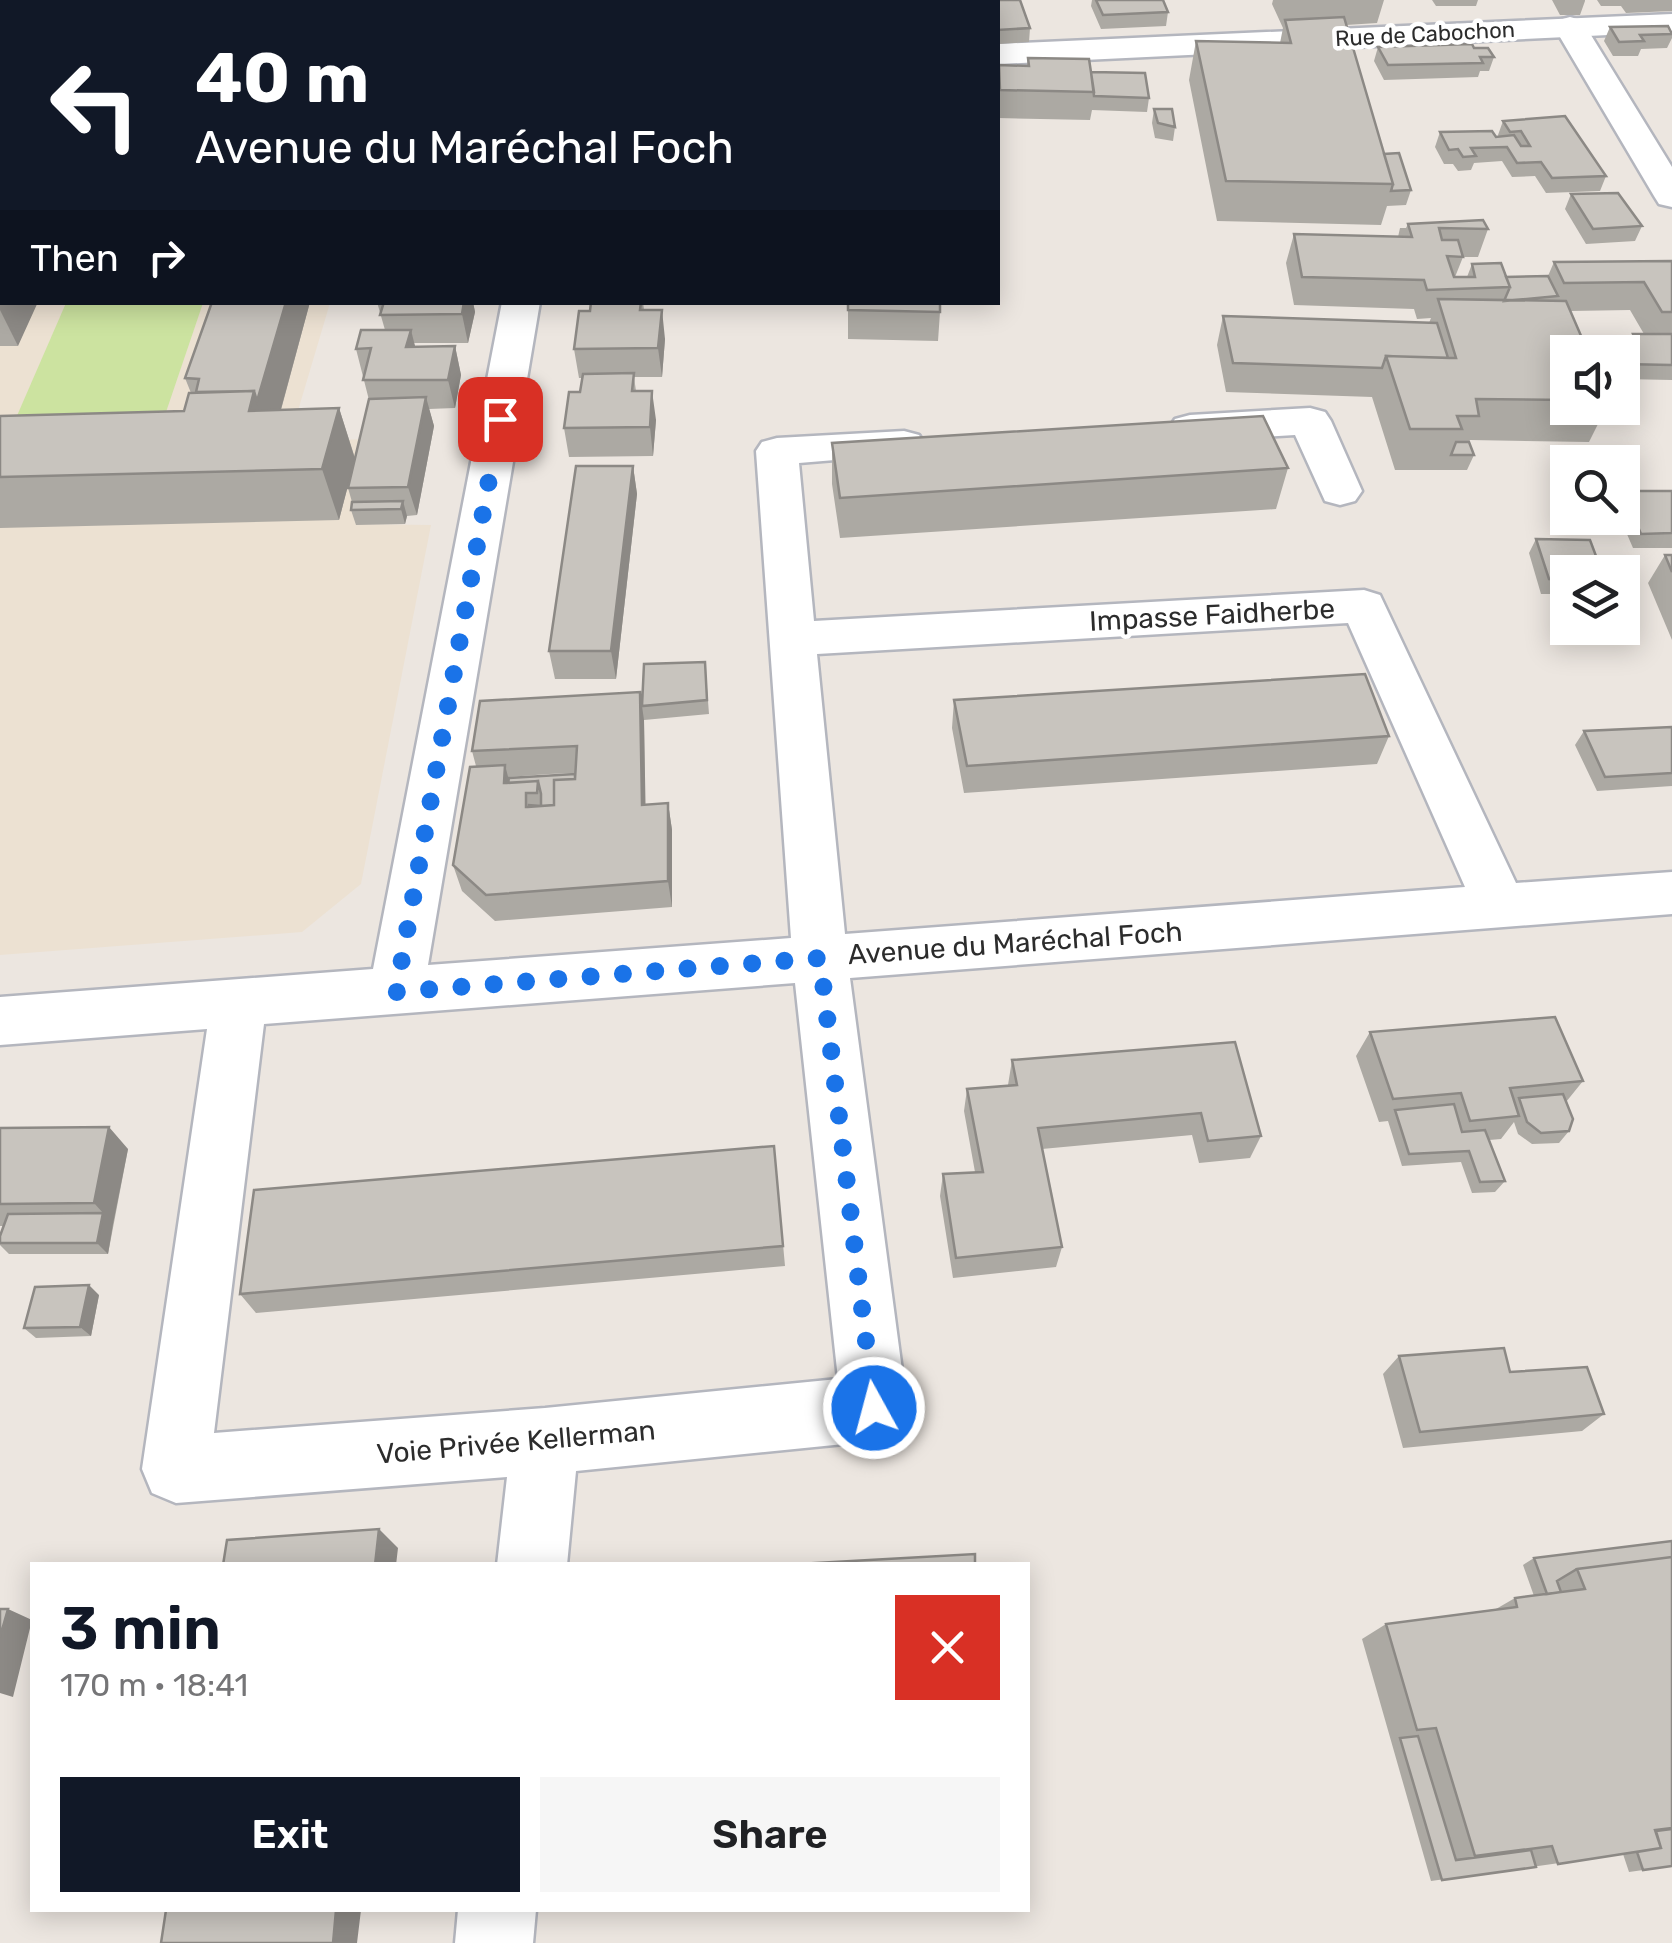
<!DOCTYPE html>
<meta charset="utf-8">
<style>
body{margin:0;font-family:Rubik,sans-serif;background:#f6f6f6;color:#202124;height:100vh;display:flex;flex-direction:column;font-size:38px;white-space:nowrap}
*{box-sizing:border-box;margin:0}
p{font-size:32px;color:#757577}
.icon{flex:none;width:55px;height:55px;fill:none;stroke:currentColor;stroke-width:2;stroke-linecap:round;stroke-linejoin:round}
.map{position:relative;flex:1;overflow:hidden}
.drawer{position:absolute;left:30px;top:1562px;width:1000px;height:350px;display:flex;flex-direction:column;background:#fff;border-radius:0px;box-shadow:0 5px 25px #0003}
.drawer>*{flex:none}
.guide{position:absolute;left:0px;top:0px;width:1000px;height:305px;box-shadow:0 5px 25px #0003;background:#111827;color:#fff;overflow:hidden}
.tools{position:absolute;left:1550px;top:335px;display:grid;gap:20px}
.tools a{display:grid;place-items:center;width:90px;height:90px;border-radius:0px;background:#fff;box-shadow:0 5px 25px #0003;font-size:50px}
.pin{position:absolute;display:grid;place-items:center;width:85px;height:85px;color:#fff;margin:-42px;border-radius:20px;box-shadow:0 5px 15px #0006}
.me{position:absolute;width:110px;margin:-55px;rotate:353deg;stroke-linejoin:round;filter:drop-shadow(0 0 8px #0008)}
.turn{display:flex;align-items:center;gap:35px;height:210px;padding:0 30px;font-size:45px}
.turn .icon{width:130px;height:130px;stroke-width:2.5}
.turn b{display:block;font-size:70px;line-height:85px}
.then{display:flex;align-items:center;height:95px;padding:0 30px;background:#0003;gap:20px;font-size:38px}
.round{display:grid;place-items:center;flex:none;width:105px;height:105px;border-radius:0px;background:#f6f6f6}
.head{display:flex;align-items:center;justify-content:space-between;height:170px;padding:0 30px}
h1{font-size:60px;font-weight:600;line-height:75px;color:#111827}
.button{display:flex;gap:20px;margin-top:auto;padding:20px 30px}
.button a{flex:1;height:115px;border-radius:0px;background:#111827;color:#fff;font-size:40px;font-weight:600;line-height:115px;text-align:center}
.button a+a{background:#f6f6f6;color:#202124}
.map>svg:first-child{display:block}
.education{fill:#ece1d2}
.pitch{fill:#cce3a0}
.lines{fill:none;stroke-linecap:round;stroke-linejoin:round}
.minor-casing{stroke:#b4b6be;stroke-width:5}
.tertiary-casing{stroke:#b4b6be;stroke-width:5}
.minor{fill:#fff;fill-rule:evenodd}
.tertiary{fill:#fff;fill-rule:evenodd}
.wall{fill:#aca9a3;fill-rule:evenodd}
.shaded-wall{fill:#8c8985}
.building{fill:#c8c4be;stroke:#8c8985;stroke-width:2.5}
.route{stroke:#1a73e8;stroke-width:18;stroke-dasharray:0 32.4}
.labels{text-anchor:middle;dominant-baseline:central;stroke-width:9;stroke-linejoin:round;paint-order:stroke}
.far-street-label{font-size:22px;fill:#2c2c2c;stroke:#fff}
.street-label{font-size:28px;fill:#2c2c2c;stroke:#fff}
</style>
<div class="map">
<svg width="1672" height="1943" viewBox="0 0 1672 1943">
<rect width="100%" height="100%" fill="#ece6e0"/>
<!-- education -->
<path class="education" d="M0,218L2,302L330,303L289,441L375,439L356,524L431,525L361,884L302,932L0,955Z"/>
<!-- pitch -->
<path class="pitch" d="M66,303H203L165,415L16,418Z"/>
<g class="lines">
<defs>
<path id="minor" d="M1570,17L1581,20L1586,27L1672,167V207L1659,204L1654,196L1554,27L1559,20Z
M502,302H540L428,965L791,938L756,451L762,442L777,438L904,431L919,435L925,444L919,453L799,463L814,621L1364,590L1380,595L1516,883L1672,872V914L850,978L907,1408L897,1431L874,1441L576,1471L567,1565H497L507,1477L176,1503L152,1493L142,1469L207,1029L0,1045V997L373,969ZM1348,623L1465,887L845,934L817,654ZM795,983L838,1379L545,1408L214,1433L264,1024Z
M1310,408L1325,412L1331,421L1362,491L1355,501L1340,505L1325,501L1295,435L1190,441L1175,437L1169,428L1175,419L1190,415Z
M458,1910H536L533,1943H455Z"/>
<path id="tertiary" d="M1672,14V32L998,64V44Z"/>
</defs>
<!-- minor casing -->
<use href="#minor" class="minor-casing"/>
<!-- tertiary casing -->
<use href="#tertiary" class="tertiary-casing"/>
<!-- minor -->
<use href="#minor" class="minor"/>
<!-- tertiary -->
<use href="#tertiary" class="tertiary"/>
</g>
<!-- wall -->
<path class="wall" d="M308,0H418V2H309Z
M426,0H484V2H425Z
M977,0H1020L1030,28L1029,42L998,44V2H977Z
M1092,0H1163L1168,12L1166,26L1101,29L1091,6Z
M1273,0H1384L1377,23L1346,25L1384,154L1411,190L1406,205L1387,206L1381,225L1217,221L1189,80L1196,41L1280,43L1283,28L1272,4Z
M1432,0H1478L1476,6H1436Z
M1552,0H1585V1L1580,15H1560Z
M1597,0H1672V11L1626,13L1621,6H1601Z
M1610,27L1672,32V38L1667,48L1641,49L1638,56H1613L1604,41Z
M2,32V70H0V37Z
M1378,47L1474,48L1494,57L1489,71H1480L1478,77L1384,80L1374,61Z
M1028,58L1091,72L1149,98L1147,112L1092,110L1090,120L998,118L999,65L1027,66Z
M1154,109L1175,127L1173,141L1155,138L1152,123Z
M1503,121L1606,176L1600,191L1546,193L1535,176L1512,177L1502,161L1474,163L1471,170L1458,171L1453,164H1444L1435,147L1440,132L1499,137L1498,135Z
M1571,194L1642,226L1635,241L1586,244L1565,209Z
M0,221L18,346H0Z
M1408,224L1488,229L1478,257H1463L1455,277H1467L1472,264L1506,277L1548,276L1554,262L1672,261V380L1622,379V352H1604L1607,346H1627L1633,334H1644L1630,310L1570,311L1568,352V408H1606L1589,442L1470,440L1469,442L1474,455L1467,470H1395L1372,397L1226,392L1217,345L1223,316L1429,323L1431,318L1417,319L1414,309L1294,305L1286,263L1294,234L1398,237L1400,228H1406Z
M212,302H310L281,410L339,408L355,458L369,400L356,349L385,330L377,302H473L475,312L468,343H414L415,347L455,346L461,375L455,408L429,409L434,426L417,515L407,516L405,524L356,525L351,510L352,502L348,488L352,470L339,520L0,528V416L184,411L191,393L185,378Z
M591,302H643L644,310L665,339L662,377H634L636,391L656,420L653,456L569,457L564,428L580,392L582,378H579L574,349L590,311Z
M848,302L940,312L938,341L848,339Z
M832,443L1288,468L1276,509L840,538L832,484Z
M633,466L637,494L616,679H555L549,651Z
M1623,491H1672V548H1633L1620,518H1622Z
M1536,539L1568,572V594H1541L1529,553Z
M1665,555H1672V640L1648,583Z
M705,662L709,714L644,720L645,805L668,803L672,830V907L495,921L462,891L453,865L476,766L472,751L642,706ZM575,773L509,778L508,777L549,774Z
M954,700L1389,736L1377,764L964,793L952,728Z
M1672,727V786L1597,791L1575,745L1584,731Z
M1370,1032L1583,1081L1566,1102L1569,1131L1559,1143L1532,1144L1518,1134L1514,1122L1501,1139L1489,1140L1505,1181L1495,1192L1472,1193L1461,1162L1402,1166L1388,1121L1379,1122L1356,1056Z
M1235,1042L1261,1136L1250,1158L1199,1163L1192,1135L1042,1149L1062,1247L1056,1267L953,1278L940,1196L943,1174L975,1172L964,1111L967,1089L1008,1085L1012,1060Z
M0,1128L128,1149L108,1254H9L0,1245V1236L4,1226H0Z
M774,1146L785,1266L256,1313L240,1294Z
M99,1295L91,1336L36,1338L24,1328Z
M1399,1356L1510,1372L1604,1414L1582,1431L1403,1448L1383,1374Z
M1672,1541V1866L1629,1872L1623,1854L1431,1881L1362,1639L1386,1624L1496,1609L1515,1598L1534,1596L1523,1565L1534,1558Z"/>
<!-- shaded-wall -->
<path class="shaded-wall" d="M2,295V302H38L18,346L0,310V300Z
M286,302H310L272,442L249,411L254,391Z
M464,302H473L475,312L468,343L462,314Z
M662,310L665,339L662,377L658,348Z
M411,330L418,358L406,347Z
M455,346L461,375L455,408L448,380Z
M652,391L656,420L653,456L650,427Z
M426,397L434,426L417,515L408,487Z
M339,408L355,459L339,520L322,469Z
M633,466L637,494L616,679L611,651Z
M403,501L407,516L405,524L401,509Z
M640,692L644,720L646,831L642,805Z
M505,765L512,792L504,783Z
M668,803L672,830V907L668,881Z
M109,1127L128,1149L113,1224L94,1203Z
M103,1213L113,1224L108,1254L97,1243Z
M89,1285L99,1295L91,1336L80,1327Z
M379,1529L398,1548L396,1565H375Z
M8,1609L32,1620L13,1697L0,1693V1637Z
M336,1910H361L357,1943H333Z"/>
<!-- building -->
<path class="building" d="M365,0H415L414,2H364Z
M426,0H457V2H425Z
M498,0H539L544,1V2H498Z
M572,0H615V2H572Z
M735,0H775L776,2H735Z
M807,0H953L954,2H787H808Z
M978,0H1020L1030,28L998,30V2H979Z
M1096,0H1163L1168,12L1103,15Z
M1344,17L1393,184L1226,181L1196,41L1291,43L1285,20Z
M1668,26L1672,34L1640,35L1644,41L1619,42L1610,27Z
M2,32V56H0V37Z
M1472,44L1474,48H1488L1494,57H1480L1483,63L1388,65L1378,47Z
M1028,58L1089,59L1094,92L1000,90L999,65L1029,66Z
M1091,72L1145,73L1149,98L1094,96Z
M1154,109H1172L1175,127L1158,123Z
M1565,116L1606,176L1552,178L1541,162L1517,163L1507,147L1471,148L1476,156L1463,157L1458,149L1449,150L1440,132L1492,131L1496,137L1514,135L1521,146H1530L1521,131L1510,132L1503,121Z
M1399,153L1411,190L1391,191L1393,184L1384,154Z
M1618,193L1642,226L1593,229L1571,194Z
M1483,220L1488,229L1439,228L1442,240H1458L1463,257L1447,256L1454,277H1475L1472,264L1501,263L1510,287L1427,290L1424,280L1302,277L1294,234L1412,237L1408,224Z
M0,221H2V295L0,300Z
M1672,261V312H1662L1644,282L1564,283L1554,262Z
M1548,276L1558,296L1504,301L1510,287L1506,277Z
M1438,299L1566,301L1588,352H1568V400L1476,399L1479,416H1457L1462,429H1410L1386,356L1456,358Z
M212,302H286L257,401L254,391L196,392L199,379L185,378Z
M384,302H464L462,314L380,315Z
M591,302H641L640,310H662L658,348L574,349L579,311H590Z
M848,302H940V312L848,310Z
M1223,316L1437,323L1448,358L1386,356L1382,368L1233,363Z
M361,330H411L406,347L455,346L448,380H363L371,348L356,349Z
M1633,334H1672V365L1622,364V352H1610L1607,346H1638Z
M634,373L632,391H652L650,427L564,428L569,392H580L583,374Z
M254,391L249,411L339,408L322,469L0,477V416L184,411L189,393Z
M426,397L408,487L348,488L369,399Z
M1263,416L1288,468L840,498L832,443Z
M1456,442H1469L1474,455H1451Z
M576,466H633L611,651H549Z
M1623,491H1672V533L1641,534Z
M403,501L401,509L351,510L352,502Z
M1536,539L1590,540L1602,572H1568V580L1549,579Z
M1665,555H1672V572Z
M705,662L707,700L642,706L644,664Z
M1365,674L1389,736L967,766L954,700Z
M640,692L642,805L668,803V881L486,895L453,865L470,767L505,765L504,783L538,781L537,793H526V807L554,805V780L575,779L577,746L472,751L480,701Z
M1672,727V773L1605,777L1584,731Z
M575,774V779L554,780V805L529,807V805L541,806V794L538,781L508,783L509,778Z
M1555,1017L1583,1081L1510,1088L1519,1116L1470,1121L1461,1093L1393,1099L1370,1032Z
M1235,1042L1261,1136L1208,1141L1201,1113L1038,1128L1062,1247L956,1258L943,1174L983,1172L967,1089L1017,1085L1012,1060Z
M1563,1094L1573,1119L1569,1131L1541,1133L1527,1122L1519,1098Z
M1454,1104L1462,1132L1485,1130L1505,1181L1480,1182L1469,1151L1409,1154L1395,1110Z
M109,1127L94,1203L0,1204V1128Z
M774,1146L783,1246L240,1294L254,1190Z
M103,1213L97,1243H0V1236L8,1214Z
M89,1285L80,1327L24,1328L35,1287Z
M1504,1348L1510,1372L1587,1367L1604,1414L1420,1432L1399,1356Z
M379,1529L375,1565H223L227,1540Z
M1672,1541V1557L1577,1569L1557,1581L1561,1592L1547,1594L1534,1558Z
M975,1554V1565H799V1564Z
M1672,1557V1828L1655,1830L1661,1848L1558,1864L1552,1846L1475,1856L1436,1728L1417,1730L1386,1624L1517,1607L1515,1598L1585,1589L1577,1569Z
M0,1609H8L0,1637Z
M1418,1736L1456,1860L1531,1850L1536,1867L1442,1880L1400,1738Z
M1672,1829V1866L1643,1870L1637,1852L1661,1848L1656,1831Z
M166,1910H336L333,1943H161Z"/>
<g class="lines">
<!-- route -->
<path class="route" d="M500,419L396,992L820,958L874,1408"/>
</g>
<g class="labels">
<!-- far-street labels -->
<g class="far-street-label">
<text transform="translate(1425 34) rotate(-3)">Rue de Cabochon</text>
</g>
<!-- street labels -->
<g class="street-label">
<text transform="translate(1212 615) rotate(-3)">Impasse Faidherbe</text>
<text transform="translate(1015 943) rotate(-4)">Avenue du Maréchal Foch</text>
<text transform="translate(516 1442) rotate(-5)">Voie Privée Kellerman</text>
</g>
</g>
</svg>
<div class="tools">
<a><svg class="icon" aria-label="sound" viewBox="0 0 24 24"><path d="M4 9h4l5-4v14l-5-4H4zM17 9q2 3 0 6"/></svg></a>
<a><svg class="icon" aria-label="search" viewBox="0 0 24 24"><circle cx="10" cy="10" r="6"/><path d="M15 15l6 6"/></svg></a>
<a><svg class="icon" aria-label="layers" viewBox="0 0 24 24"><path d="M12 4l9 5-9 5-9-5zM3 14l9 5 9-5"/></svg></a>
</div>
<div class="pin" style="left:500px;top:419px;background:#d93025"><svg class="icon" aria-label="arrive" viewBox="0 0 24 24"><path d="M6 21V4h12l-3 4 3 4H6"/></svg></div>
<svg class="me" style="left:874px;top:1408px" viewBox="-20 -20 40 40"><circle r="17" fill="#1a73e8" stroke="#fff" stroke-width="3"/><path d="M0-11L8 9 0 5-8 9z" fill="#fff"/></svg>
<div class="guide">
<div class="turn"><svg class="icon" aria-label="left" viewBox="0 0 24 24"><path d="M17 20v-9H6M10 6l-5 5 5 5"/></svg><div><b>40 m</b>Avenue du Maréchal Foch</div></div>
<div class="then">Then<svg class="icon" aria-label="right" viewBox="0 0 24 24"><path d="M7 20v-9h11M14 6l5 5-5 5"/></svg></div>
</div>
<section class="drawer">
<div class="head"><div><h1>3 min</h1><p>170 m · 18:41</p></div><a class="round" style="background:#d93025;color:#fff"><svg class="icon" aria-label="close" viewBox="0 0 24 24"><path d="M6 6l12 12M18 6L6 18"/></svg></a></div>
<div class="button"><a>Exit</a><a>Share</a></div>
</section>
</div>
